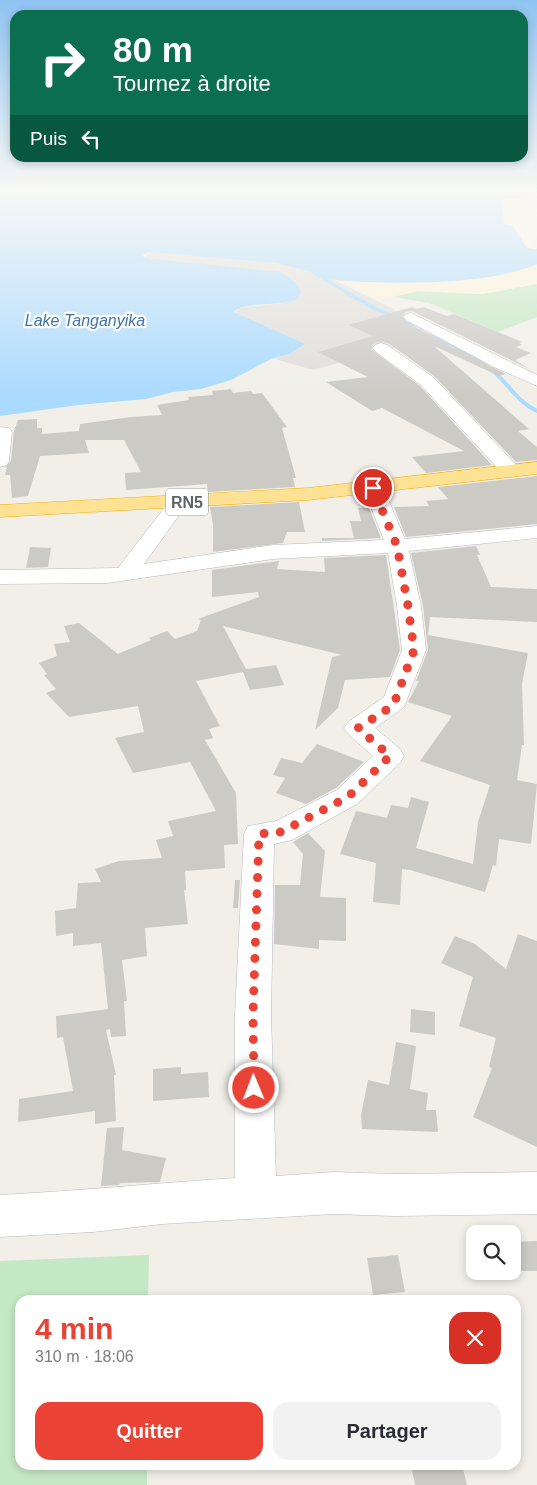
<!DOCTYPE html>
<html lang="fr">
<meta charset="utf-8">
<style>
body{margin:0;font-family:Helvetica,sans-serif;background:#f2f2f3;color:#2b2b33;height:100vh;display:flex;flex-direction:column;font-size:19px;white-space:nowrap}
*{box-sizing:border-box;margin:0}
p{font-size:16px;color:#7c7c81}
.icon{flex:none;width:28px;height:28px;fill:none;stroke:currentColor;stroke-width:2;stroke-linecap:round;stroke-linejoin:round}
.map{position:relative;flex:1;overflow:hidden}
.sheet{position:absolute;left:15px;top:1295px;width:506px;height:175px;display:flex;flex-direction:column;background:#fff;border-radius:15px;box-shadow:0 2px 8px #0003}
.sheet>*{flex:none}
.top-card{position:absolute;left:10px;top:10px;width:518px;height:152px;border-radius:15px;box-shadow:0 2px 8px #0003;background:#0b6e4f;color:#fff;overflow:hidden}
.buttons{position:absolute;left:466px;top:1225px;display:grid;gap:10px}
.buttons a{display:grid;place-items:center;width:55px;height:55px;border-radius:10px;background:#fff;box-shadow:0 2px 8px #0003;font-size:25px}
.pin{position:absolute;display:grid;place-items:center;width:42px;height:42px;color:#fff;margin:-21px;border:2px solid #fff;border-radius:50%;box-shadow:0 1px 5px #0007}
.me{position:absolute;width:55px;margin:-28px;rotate:359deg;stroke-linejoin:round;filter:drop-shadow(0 0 4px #0008)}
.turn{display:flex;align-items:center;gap:18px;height:105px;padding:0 20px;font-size:22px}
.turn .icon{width:65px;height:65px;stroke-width:2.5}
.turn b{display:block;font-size:35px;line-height:42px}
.then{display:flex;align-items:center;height:48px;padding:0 20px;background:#0003;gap:10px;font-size:19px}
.round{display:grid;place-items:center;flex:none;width:52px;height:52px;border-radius:15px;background:#f2f2f3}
.summary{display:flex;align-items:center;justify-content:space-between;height:85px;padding:0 20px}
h1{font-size:30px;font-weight:700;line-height:38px;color:#ea4335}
.action{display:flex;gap:10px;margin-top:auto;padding:10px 20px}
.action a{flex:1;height:58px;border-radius:15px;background:#ea4335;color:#fff;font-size:20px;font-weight:700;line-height:58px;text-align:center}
.action a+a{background:#f2f2f3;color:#2b2b33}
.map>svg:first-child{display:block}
.industrial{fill:#e0deda}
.green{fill:#c5e8c5}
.sand{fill:#fbf3d9}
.water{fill:#aadaff}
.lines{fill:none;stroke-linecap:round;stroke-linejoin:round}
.stream-far1{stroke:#aadaff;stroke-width:3}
.stream{stroke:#aadaff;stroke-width:4}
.building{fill:#cccac5}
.minor-casing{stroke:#b5b8bc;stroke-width:1}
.highway-casing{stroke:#f9ab00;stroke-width:1}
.minor{fill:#fff;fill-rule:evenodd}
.highway{fill:#fde293;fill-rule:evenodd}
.route{stroke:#ea4335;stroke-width:9;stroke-dasharray:0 16.2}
.labels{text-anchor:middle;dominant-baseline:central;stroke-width:4.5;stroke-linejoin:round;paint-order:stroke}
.far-water-label{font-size:16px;font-style:italic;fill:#4174aa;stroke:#fff}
.shield{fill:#fff;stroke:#8f9295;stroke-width:1}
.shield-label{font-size:16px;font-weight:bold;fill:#5f6368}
</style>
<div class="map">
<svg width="537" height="1485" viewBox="0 0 537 1485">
<rect width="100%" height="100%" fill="#f1efe8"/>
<!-- industrial -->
<path class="industrial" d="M149,252L277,263L326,276L448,336L419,341L313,370L275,359L289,354L304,344L235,314L239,308L285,303L144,258Z"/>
<!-- green -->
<path class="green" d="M537,284V317L498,332L429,303L394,297L417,291L482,294Z
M149,1255L148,1300H20V1465H147V1485H0V1261Z"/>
<!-- sand -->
<path class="sand" d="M537,192V238L533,240L537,249C524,248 525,243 518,234C516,230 509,227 504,224L502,204L504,199Z
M537,264V284L482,294L417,291L379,300L348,285L340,280C398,282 484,287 537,264Z"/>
<!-- water -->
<path class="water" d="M0,189H537V192L513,199H504L502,204L504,224L512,225L527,248L537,249V264C485,287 375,285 318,278L311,272L277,263L149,252L143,255L144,258L280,272C290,277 297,282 301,292L297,299C281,307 242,301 234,312L305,344L289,354L271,359L231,380L201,389L173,392L146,399L78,405L0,416Z"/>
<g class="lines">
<!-- stream-far1 -->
<path class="stream-far1" d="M324,279L348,293"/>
<!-- stream -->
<path class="stream" d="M346,292L378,310L417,325
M433,334L480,361
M492,370C510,385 515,400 537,411"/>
</g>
<!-- building -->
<path class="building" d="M412,307L416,309L424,307L447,316L454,314L522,342L519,343L522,345L516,347L531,353L515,360L529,369L412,311L406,312L402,316L405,322L506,374L499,376L434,346L529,429L518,431L537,447V460L516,462L434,376L388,343L382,341L374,343L371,349L420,386L492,465L426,473L412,457L464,451L382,408L372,411L326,382L368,377L318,352L373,336L348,325Z
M231,389L233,393L251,391L253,394L262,393L287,427L282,428L296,478H293L295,487L208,492L207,484L126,490L125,473L141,472L124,440H85L89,453L40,456L28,496L12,498L10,475H5L7,467H5L11,461L14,431L18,420L37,419V428H42V434L79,431L80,424L131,417L162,415L157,405L189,400L188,397L213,395L212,391Z
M537,476V524L406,537L394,507L429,506L426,501L448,499L438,487Z
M299,502L305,532H287L283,543L213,552V524L210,507Z
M358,508H369L381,538L322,541V538H354L350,521H361Z
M476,546L480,555H477L491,587L537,589V622L430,617L428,635L528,653L522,684L524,745H522L517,780L537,784L531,844L499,839L496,866L493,865L485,892L410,870L402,869L400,905L373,902L376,863L340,854L356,811L387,818L391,805L408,808L411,797L429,802L416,848L473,864L478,822L490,785L420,761L452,716L408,702L419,681H416L428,650L423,606L411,553Z
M30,547L51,548L48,567L26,568Z
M386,555L400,650L390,677L345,680L338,708L315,730L332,657L342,655L223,626L246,669L276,665L284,685L250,690L243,672L196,681L220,726L209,729L213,738L205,740L236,793L238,844L224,845L225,868L185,871L186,890H184L188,924L145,928L147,956L122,960L127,1001H124L126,1036L111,1037L110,1029L106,1030L116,1075H114L116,1121L95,1124V1111L18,1122L19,1099L73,1091L63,1037L57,1038L56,1016L108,1009L101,943L73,946V933L56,936L55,911L76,908L78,883L101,882L95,869L119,861L162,858L156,840L173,836L168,821L216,811L190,762L133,773L115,738L144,732L138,706L69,717L46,693L56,689L44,675L47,674L39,663L57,656L54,644L70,642L64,626L79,623L118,654L151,640L149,638L167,631L175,639L197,631L201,620L198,619L259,597L258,592L212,597V570L279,561L277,569L325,572L324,558Z
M317,744L364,762L336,788L306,804L276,793L285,778L273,775L281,758L302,763Z
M308,833L325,851L320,897L346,898V941L319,940V949L274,944L275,885H300L303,854L293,842Z
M235,880H240L238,908H233Z
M518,934L537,941V1147L473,1117L492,1068L489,1067L496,1038L459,1026L473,977L441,963L455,936L475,944L506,969Z
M411,1009L435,1012V1035L410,1032Z
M396,1042L416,1046L410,1089L428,1093L426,1110H436L438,1132L362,1129L361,1115L368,1080L389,1085Z
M181,1067V1074L208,1072L209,1097L153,1101V1069Z
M124,1127L122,1150L166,1158L160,1182L120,1183L119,1185L101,1186L107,1128Z
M537,1241V1271H512V1242Z
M398,1255L405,1292L373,1295L367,1258Z
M411,1465H462L467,1485H415Z"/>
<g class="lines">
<defs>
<path id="minor" d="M411,313L537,375V386L494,367L406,320L404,317L406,314Z
M381,343L387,345L433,377L518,467L521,471L518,475L511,477L504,475L421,385L375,351L373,348L375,345Z
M0,427L9,428L12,432L9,461L7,465L0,467Z
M373,481L380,483L383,487L405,539L537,526V538L409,551L421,606L426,650L404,707L375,728L400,749L404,756L400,763L357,804L292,840L274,844L271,1015L276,1176L334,1172L394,1174L537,1172V1214L394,1216L334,1214L162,1224L93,1232L0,1237V1195C79,1191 157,1183 235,1178V1015L244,834L248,826L276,821L337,790L373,756L348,734L344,728L348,722L384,697L402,650L397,606L388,553L273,559L107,583L0,584V570L118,568L171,499L178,497L185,499L188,503L144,564L273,545L384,540L363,487L366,483Z"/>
<path id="highway" d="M537,462V474L308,500L0,517V505L308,488Z"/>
</defs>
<!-- minor casing -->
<use href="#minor" class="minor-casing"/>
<!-- highway casing -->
<use href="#highway" class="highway-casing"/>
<!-- minor -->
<use href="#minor" class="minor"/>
<!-- highway -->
<use href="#highway" class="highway"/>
</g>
<!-- sky -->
<linearGradient id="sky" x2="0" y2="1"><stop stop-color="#8fc3f1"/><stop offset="0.48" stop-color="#f9f8f5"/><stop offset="1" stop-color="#f9f8f5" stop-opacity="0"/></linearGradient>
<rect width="537" height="396" fill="url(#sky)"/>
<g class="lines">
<!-- route -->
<path class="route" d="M254,1088L253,1015L259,834L281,832L348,797L390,756L358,728L391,707L395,701L414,650L408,606L397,546L373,488"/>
</g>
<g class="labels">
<!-- far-water labels -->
<g class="far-water-label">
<text x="85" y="320">Lake Tanganyika</text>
</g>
<!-- shield labels -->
<rect class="shield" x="166" y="488.5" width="42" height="27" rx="4"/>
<g class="shield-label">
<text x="187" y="502">RN5</text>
</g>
</g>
</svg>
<div class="buttons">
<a><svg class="icon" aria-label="search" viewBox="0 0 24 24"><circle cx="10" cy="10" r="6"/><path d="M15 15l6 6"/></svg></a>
</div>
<div class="pin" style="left:373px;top:488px;background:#d93025"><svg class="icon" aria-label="arrive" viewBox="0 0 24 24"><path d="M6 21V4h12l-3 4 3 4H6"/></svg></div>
<svg class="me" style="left:254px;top:1088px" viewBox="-20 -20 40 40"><circle r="17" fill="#ea4335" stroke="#fff" stroke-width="3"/><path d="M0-11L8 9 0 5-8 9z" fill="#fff"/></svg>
<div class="top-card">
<div class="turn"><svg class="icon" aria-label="right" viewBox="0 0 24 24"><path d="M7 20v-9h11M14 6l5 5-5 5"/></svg><div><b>80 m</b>Tournez à droite</div></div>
<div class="then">Puis<svg class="icon" aria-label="left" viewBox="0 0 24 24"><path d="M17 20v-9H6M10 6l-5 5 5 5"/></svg></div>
</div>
<section class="sheet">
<div class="summary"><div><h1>4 min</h1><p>310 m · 18:06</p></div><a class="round" style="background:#d93025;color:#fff"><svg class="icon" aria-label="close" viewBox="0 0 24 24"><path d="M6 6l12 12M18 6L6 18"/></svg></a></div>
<div class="action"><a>Quitter</a><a>Partager</a></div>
</section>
</div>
